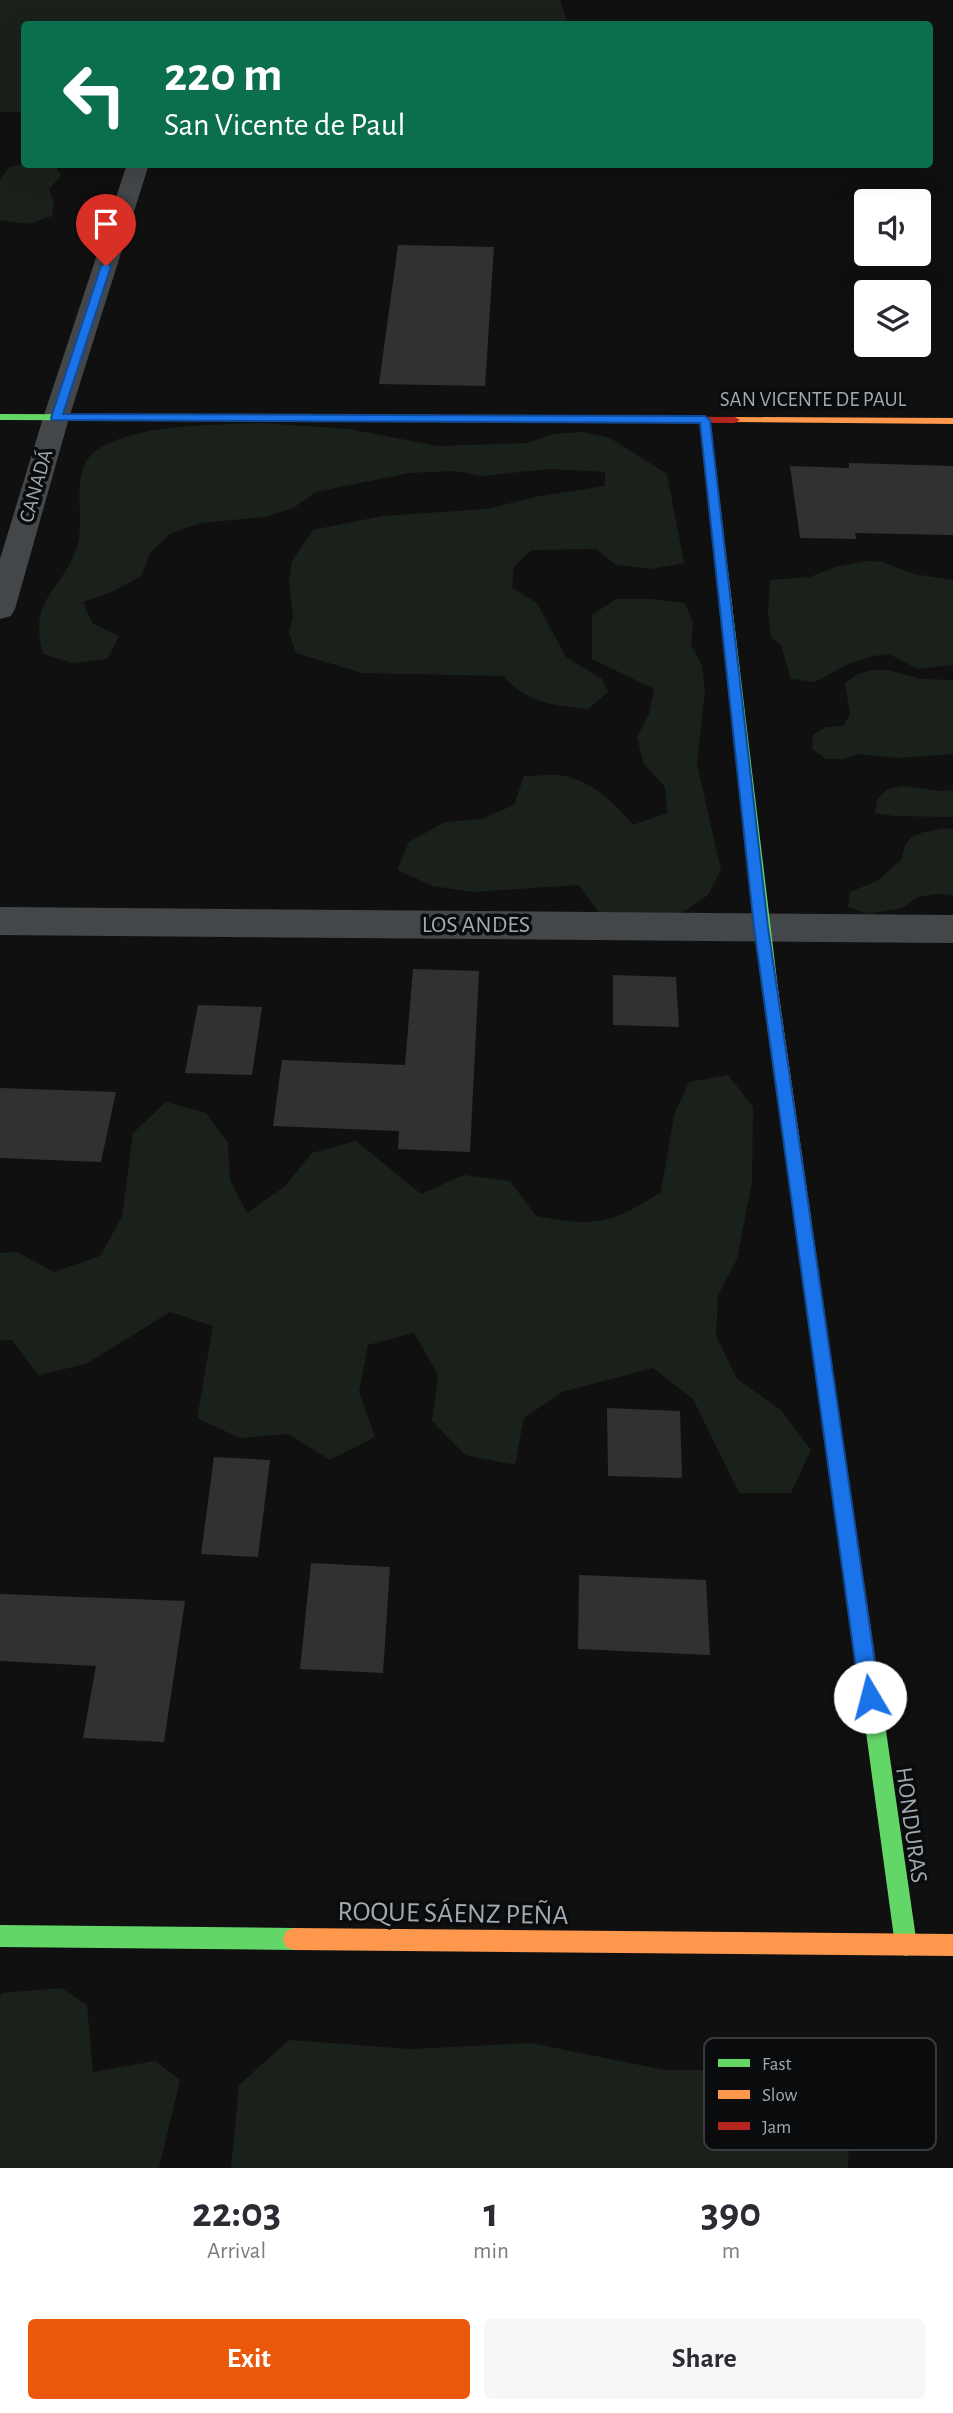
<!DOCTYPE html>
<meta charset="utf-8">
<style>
body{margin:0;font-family:"Alegreya Sans",sans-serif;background:#f7f7f7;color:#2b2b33;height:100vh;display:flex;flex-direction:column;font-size:26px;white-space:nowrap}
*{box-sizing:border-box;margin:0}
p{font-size:23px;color:#7c7c81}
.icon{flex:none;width:38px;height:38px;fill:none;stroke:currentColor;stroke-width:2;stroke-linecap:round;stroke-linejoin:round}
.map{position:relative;height:2168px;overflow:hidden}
.side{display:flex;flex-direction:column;background:#fff;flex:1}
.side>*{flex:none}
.banner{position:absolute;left:21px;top:21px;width:912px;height:147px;border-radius:7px;box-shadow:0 7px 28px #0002;background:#0b6e4f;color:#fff;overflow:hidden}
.buttons{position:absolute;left:854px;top:189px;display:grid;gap:14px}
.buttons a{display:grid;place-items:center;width:77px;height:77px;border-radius:7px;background:#fff;box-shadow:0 7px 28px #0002;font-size:35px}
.pin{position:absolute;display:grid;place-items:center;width:60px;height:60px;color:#fff;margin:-72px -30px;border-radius:50% 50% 50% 0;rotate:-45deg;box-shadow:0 0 7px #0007}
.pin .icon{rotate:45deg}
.me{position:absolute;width:77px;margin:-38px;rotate:352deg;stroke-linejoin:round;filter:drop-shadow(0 0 5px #0008)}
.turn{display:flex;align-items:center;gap:24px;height:147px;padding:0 28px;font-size:32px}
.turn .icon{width:91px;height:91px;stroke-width:2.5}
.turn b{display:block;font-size:49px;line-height:60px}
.eta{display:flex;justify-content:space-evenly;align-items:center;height:119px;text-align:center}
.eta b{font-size:42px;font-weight:600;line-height:49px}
.cta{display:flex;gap:14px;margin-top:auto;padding:14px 28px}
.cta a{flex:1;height:80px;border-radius:7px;background:#ea580c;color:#fff;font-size:28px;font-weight:600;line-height:80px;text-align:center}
.cta a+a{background:#f7f7f7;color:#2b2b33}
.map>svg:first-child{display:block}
.green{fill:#1a211a}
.building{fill:#303133}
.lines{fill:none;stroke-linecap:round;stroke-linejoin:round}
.street{fill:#444749;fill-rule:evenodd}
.fast{fill:#63d668;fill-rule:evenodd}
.slow{fill:#ff974d;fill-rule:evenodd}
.jam{fill:#b3261e;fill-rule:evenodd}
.route{fill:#1a73e8;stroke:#114b97;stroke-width:2}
.labels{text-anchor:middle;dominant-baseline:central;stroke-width:7;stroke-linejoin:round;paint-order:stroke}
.far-street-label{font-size:21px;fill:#a0a9b2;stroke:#0a0b0c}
.street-label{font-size:24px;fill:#a0a9b2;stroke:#0a0b0c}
.near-street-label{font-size:28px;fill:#a0a9b2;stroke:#0a0b0c}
.key{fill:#0a0b0c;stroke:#373a3e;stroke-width:2}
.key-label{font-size:19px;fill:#a0a9b2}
</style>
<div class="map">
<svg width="953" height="2168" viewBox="0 0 953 2168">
<rect width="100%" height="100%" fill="#101010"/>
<!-- green -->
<path class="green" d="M0,0H560L568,24H24V112H0Z
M24,164L55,165L61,176L49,189L54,202L52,216L28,224L0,220V180L9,167Z
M262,423L349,429L438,446L528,443L552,434L583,432L610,438L667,474L684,563L652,569L616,565L596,549L531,550L514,567L512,588L537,603L566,657L602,679L608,692L588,709C554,705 527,704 504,676L362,673L296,653L289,632L293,617L289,580L292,561L313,530L382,516L486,509L540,496L605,486V472L549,469L483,476L454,471L409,473L316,492L293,508L265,517L201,523L171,533L150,553L141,576L114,591L83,602L92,623L119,636L107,659L72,663L43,654C29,601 56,596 75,553C86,527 74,494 83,468C99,422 220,425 262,423Z
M867,561L883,562L913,574L953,580V665L918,669L889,654L873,656L848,664L815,682L791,679L781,645L771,638L768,613L770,580L810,577L835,567Z
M616,599H650L685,603L693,623L691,645L702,666L705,690L697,764L721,870L708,895L680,914L599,913L579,885L473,892L433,886L397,870L409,842L445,822L481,819L514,805L524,776C535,776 546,774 557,775C587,777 616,803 633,825L667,813L665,787L644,764L637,737L649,714L654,689L592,659V615Z
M871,670H888L922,679L953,680V754L897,758L860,754L844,759H826L812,749L813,735L826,727L843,726L850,714L845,683L856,675Z
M904,786L941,791L953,790V817L894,816L875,813L877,799L887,789Z
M946,828L953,829V895L935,894L917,897L903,908L867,914L848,907L850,892L877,881L902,859C905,831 922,833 946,828Z
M728,1075L753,1107L752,1182L737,1259L718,1295L716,1336L737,1379L781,1410L811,1450L791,1493H739L693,1399L653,1368L562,1392L524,1418L515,1465L465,1455L432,1421L438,1375L414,1333L368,1345L359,1392L375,1437L330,1460L288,1434L240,1438L197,1418L213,1326L170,1312L86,1364L38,1375L12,1340H0V1253L17,1252L54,1272L100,1256L122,1217L133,1133L166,1102L206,1113L228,1143L230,1180L247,1213L284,1187L312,1153L356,1141L421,1194L464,1175L510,1181L536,1216C595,1227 610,1225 661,1192L674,1115L689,1082Z
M61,1988L87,2005L93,2072L155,2061L180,2080L159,2168H0V1998L2,1993Z
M289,2040L411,2049L531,2043L665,2070H726L788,2086L850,2124L848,2168H231L239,2085Z"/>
<!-- building -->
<path class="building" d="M398,245L494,247L485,386L379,384Z
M849,463L953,466V535L855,533L856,539L800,538L790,466L849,468Z
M413,969L479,971L470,1152L398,1149L399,1131L273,1126L282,1060L405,1065Z
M613,975L676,977L679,1027L613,1025Z
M198,1005L262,1007L252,1075L185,1073Z
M0,1088L116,1092L101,1162L0,1158Z
M607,1408L680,1411L682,1478L608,1476Z
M214,1457L270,1460L258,1557L201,1554Z
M311,1563L390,1567L383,1673L300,1669Z
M579,1575L706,1580L710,1655L578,1649Z
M0,1594L185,1601L164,1742L83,1738L96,1666L0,1661Z"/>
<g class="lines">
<!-- street -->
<path class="street" d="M127,164H149L69,418L15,609L11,616L0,619V559L43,418Z
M0,907L953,915V943L0,935Z"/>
<!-- fast -->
<path class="fast" d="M0,414L295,415L300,418L295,421L0,420Z
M705,417L710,420L778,989L770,995L762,989L700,420Z
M873,1700L880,1703L883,1710L917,1945L914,1953L906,1956L898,1953L895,1945L863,1710L866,1703Z
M0,1925L294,1928L302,1931L305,1939L302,1947L294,1950L0,1947Z"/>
<!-- slow -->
<path class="slow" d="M735,417L953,418V424L731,422L730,420Z
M770,983L778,989L835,1385L832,1391L826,1394L820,1391L817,1385L762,989Z
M294,1928L953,1934V1956L294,1950L286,1947L283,1939L286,1931Z"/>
<!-- jam -->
<path class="jam" d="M295,415L735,417L740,420L735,423L291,420L290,418Z
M826,1376L832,1379L835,1385L883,1710L880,1717L873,1720L866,1717L863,1710L817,1385L820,1379Z"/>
</g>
<!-- route -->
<path class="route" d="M106,263L111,266L63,414L705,416L710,420L768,927L880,1697L877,1705L870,1708L863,1705L860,1697L754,927L700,423L52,420L51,418L101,266Z"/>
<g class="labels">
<!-- far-street labels -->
<g class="far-street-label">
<text x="813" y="399">SAN VICENTE DE PAUL</text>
<text transform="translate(36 486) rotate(-74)">CANADÁ</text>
</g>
<!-- street labels -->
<g class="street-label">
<text x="476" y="925">LOS ANDES</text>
<text transform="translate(911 1825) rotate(82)">HONDURAS</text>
</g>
<!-- near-street labels -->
<g class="near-street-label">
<text transform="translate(453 1914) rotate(1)">ROQUE SÁENZ PEÑA</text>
</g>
</g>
<!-- legend -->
<rect x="704" y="2038" width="232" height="112" rx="10" class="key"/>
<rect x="718" y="2059" width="32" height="8" fill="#63d668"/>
<rect x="718" y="2090" width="32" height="9" fill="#ff974d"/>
<rect x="718" y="2122" width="32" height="8" fill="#b3261e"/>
<g class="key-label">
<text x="762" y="2070">Fast</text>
<text x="762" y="2101">Slow</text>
<text x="762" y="2133">Jam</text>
</g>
</svg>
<div class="buttons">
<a><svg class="icon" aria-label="sound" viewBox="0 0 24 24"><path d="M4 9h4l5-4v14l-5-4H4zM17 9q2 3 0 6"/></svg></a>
<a><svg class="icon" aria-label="layers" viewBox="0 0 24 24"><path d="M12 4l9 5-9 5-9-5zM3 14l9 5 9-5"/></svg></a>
</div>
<div class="pin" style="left:106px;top:266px;background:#d93025"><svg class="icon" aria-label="arrive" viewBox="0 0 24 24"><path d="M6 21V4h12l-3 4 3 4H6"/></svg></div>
<svg class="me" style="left:870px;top:1697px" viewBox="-20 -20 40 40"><circle r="19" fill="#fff"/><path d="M0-13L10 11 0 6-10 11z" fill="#1a73e8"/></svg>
<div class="banner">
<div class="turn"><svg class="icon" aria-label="left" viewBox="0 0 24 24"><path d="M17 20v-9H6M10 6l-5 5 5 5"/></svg><div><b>220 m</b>San Vicente de Paul</div></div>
</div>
</div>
<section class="side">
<div class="eta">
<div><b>22:03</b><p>Arrival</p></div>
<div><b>1</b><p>min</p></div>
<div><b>390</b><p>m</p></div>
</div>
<div class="cta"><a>Exit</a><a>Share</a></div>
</section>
